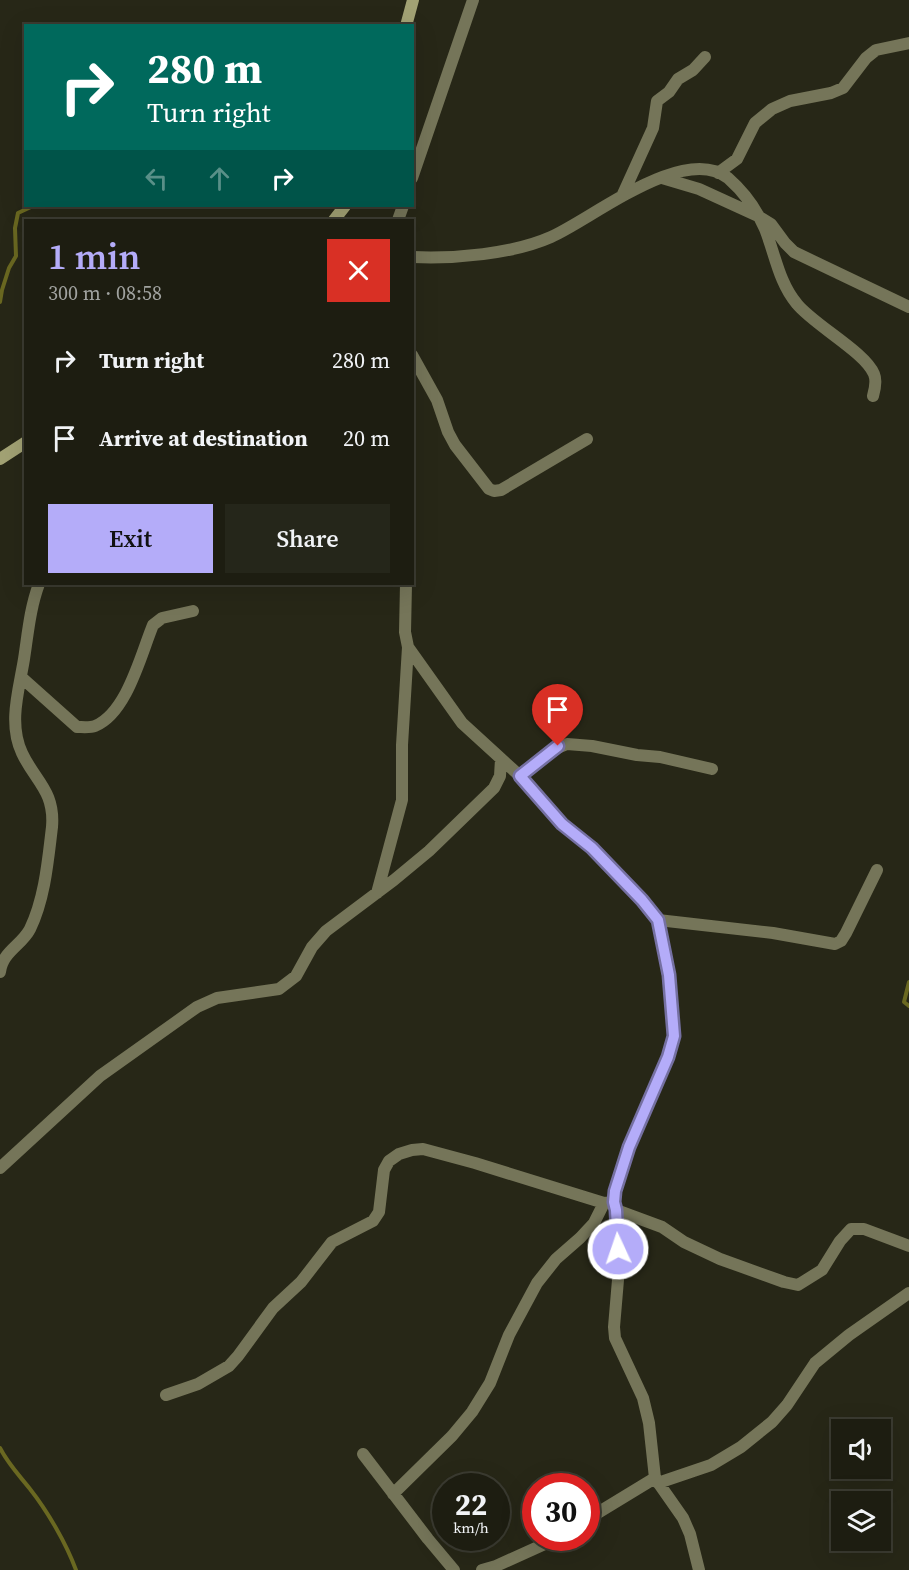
<!DOCTYPE html>
<meta charset="utf-8">
<style>
body{margin:0;font-family:"Source Serif 4",serif;background:#25261a;color:#f1f3f6;height:100vh;display:flex;flex-direction:column;font-size:22px;white-space:nowrap}
*{box-sizing:border-box;margin:0}
p{font-size:20px;color:#a0a29f}
.icon{flex:none;width:33px;height:33px;fill:none;stroke:currentColor;stroke-width:2;stroke-linecap:round;stroke-linejoin:round}
.map{position:relative;flex:1;overflow:hidden}
.drawer{position:absolute;left:24px;top:219px;width:390px;height:366px;display:flex;flex-direction:column;background:#1d1d11;border-radius:0px;box-shadow:0 6px 24px #0002,0 0 0 2px #3b3b31}
.drawer>*{flex:none}
.top-card{position:absolute;left:24px;top:24px;width:390px;height:183px;border-radius:0px;box-shadow:0 6px 24px #0002,0 0 0 2px #3b3b31;background:#00695c;color:#fff;overflow:hidden}
.tools{position:absolute;left:831px;top:1419px;display:grid;gap:12px}
.tools a{display:grid;place-items:center;width:60px;height:60px;border-radius:0px;background:#1d1d11;box-shadow:0 6px 24px #0002,0 0 0 2px #3b3b31;font-size:30px}
.speed{position:absolute;left:432px;top:1473px;display:flex;gap:12px;font-size:30px;font-weight:700;text-align:center}
.speed>*{display:grid;place-content:center;width:78px;height:78px;border-radius:50%;background:#1d1d11;box-shadow:0 6px 24px #0002,0 0 0 2px #3b3b31;line-height:1}
.speed small{font-size:15px;font-weight:400}
.speed .limit{border:9px solid #d22;background:#fff;color:#111}
.pin{position:absolute;display:grid;place-items:center;width:51px;height:51px;color:#fff;margin:-62px -26px;border-radius:50% 50% 50% 0;rotate:-45deg;box-shadow:0 0 6px #0007}
.pin .icon{rotate:45deg}
.me{position:absolute;width:66px;margin:-33px;rotate:357deg;stroke-linejoin:round;filter:drop-shadow(0 0 4px #0008)}
.turn{display:flex;align-items:center;gap:21px;height:126px;padding:0 24px;font-size:27px}
.turn .icon{width:78px;height:78px;stroke-width:2.5}
.turn b{display:block;font-size:42px;line-height:51px}
.lanes{display:flex;align-items:center;height:57px;padding:0 24px;background:#0003;justify-content:center;gap:30px;direction:ltr}
.lanes .off{opacity:.35}
.round{display:grid;place-items:center;flex:none;width:63px;height:63px;border-radius:0px;background:#25261a}
.head{display:flex;align-items:center;justify-content:space-between;height:102px;padding:0 24px}
h1{font-size:36px;font-weight:600;line-height:45px;color:#b4acf9}
.cta{display:flex;gap:12px;margin-top:auto;padding:12px 24px}
.cta a{flex:1;height:69px;border-radius:0px;background:#b4acf9;color:#111;font-size:24px;font-weight:600;line-height:69px;text-align:center}
.cta a+a{background:#25261a;color:#f1f3f6}
ul{padding:0;list-style:none}
li{display:flex;align-items:center;gap:18px;height:78px;padding:0 24px}
li div{flex:1}
li b{display:block;font-size:22px}
li em{font-style:normal}
.map>svg:first-child{display:block}
.lines{fill:none;stroke-linecap:round;stroke-linejoin:round}
.stream{stroke:#6a6821;stroke-width:4}
.street{stroke:#757559;stroke-width:12}
.secondary{stroke:#a2a274;stroke-width:12}
.route-casing{stroke:#7570a2;stroke-width:15}
.route{stroke:#b4acf9;stroke-width:10}
</style>
<div class="map">
<svg width="909" height="1570" viewBox="0 0 909 1570">
<rect width="100%" height="100%" fill="#272717"/>
<g class="lines">
<!-- stream -->
<path class="stream" d="M0,302L2,290L9,268L16,256L15,228L18,213L33,206
M909,982L904,1002L909,1006
M0,1448C8,1464 19,1475 30,1489C48,1512 66,1543 76,1570"/>
<!-- street -->
<path class="street" d="M718,173L737,159L755,123L772,109L790,101L831,93L843,88L866,58L876,50L909,43
M412,178L473,0
M662,178L699,189L758,216L771,224L785,243L794,252L909,307
M623,194L653,128L657,101L669,92L678,79L693,70L705,57
M398,220L403,206
M412,257C454,259 513,254 551,237C592,219 684,143 728,178C744,192 757,210 765,229C775,254 779,283 797,304C814,325 865,352 874,374C877,381 875,389 873,396
M412,355L437,400L448,432L455,445L489,489L494,491L501,490L587,439
M406,584L405,632L408,647L462,723L520,776L562,823L592,848L642,900L658,920L668,975L674,1036L668,1057L629,1147L615,1191L614,1202L616,1210L662,1227L684,1242L720,1259L784,1282L798,1285L822,1270L840,1241L851,1229H864L909,1246
M21,677L77,727C82,727 90,728 95,726C127,713 141,654 153,625L162,618L193,611
M520,776L550,751L567,744L592,746L637,755L660,757L712,769
M377,893L402,800V745L408,647
M658,920L773,933L835,944L841,941L846,933L877,870
M0,972C2,952 22,945 30,929C45,898 48,860 52,827C55,791 35,781 22,753C8,723 19,690 24,659C28,633 30,608 39,584
M0,1168L100,1076L197,1007L217,998L279,989L296,976L312,947L326,931L394,880L429,851L494,788L500,776L501,759
M616,1210L619,1268L614,1327L615,1338L643,1398L649,1423L655,1478L683,1518L690,1534L699,1570
M166,1395L198,1384L229,1366L238,1356L273,1308L301,1282L332,1242L373,1221L379,1212L384,1170L389,1161L399,1154L412,1150L423,1149L475,1163L604,1203L614,1202
M363,1454L428,1539L454,1570
M658,1483L711,1465L741,1447L772,1422L787,1405L815,1363L849,1335L909,1293
M393,1494L452,1436L472,1412L490,1383L509,1335L537,1283L556,1259L580,1238L594,1223L604,1203
M586,1520L655,1478
M482,1570L496,1566L558,1538"/>
<!-- secondary -->
<path class="secondary" d="M406,26L413,0
M334,220L345,206
M0,459L26,442"/>
</g>
<g class="lines">
<defs>
<path id="route" d="M558,746L520,776L562,824L592,848L642,900L658,920L669,975L674,1036L668,1057L629,1147L615,1191L614,1202L616,1210L618,1249"/>
</defs>
<!-- route casing -->
<use href="#route" class="route-casing"/>
<!-- route -->
<use href="#route" class="route"/>
</g>
</svg>
<div class="tools">
<a><svg class="icon" aria-label="sound" viewBox="0 0 24 24"><path d="M4 9h4l5-4v14l-5-4H4zM17 9q2 3 0 6"/></svg></a>
<a><svg class="icon" aria-label="layers" viewBox="0 0 24 24"><path d="M12 4l9 5-9 5-9-5zM3 14l9 5 9-5"/></svg></a>
</div>
<div class="speed"><div>22<small>km/h</small></div><div class="limit">30</div></div>
<div class="pin" style="left:558px;top:746px;background:#d93025"><svg class="icon" aria-label="arrive" viewBox="0 0 24 24"><path d="M6 21V4h12l-3 4 3 4H6"/></svg></div>
<svg class="me" style="left:618px;top:1249px" viewBox="-20 -20 40 40"><circle r="17" fill="#b4acf9" stroke="#fff" stroke-width="3"/><path d="M0-11L8 9 0 5-8 9z" fill="#fff"/></svg>
<div class="top-card">
<div class="turn"><svg class="icon" aria-label="right" viewBox="0 0 24 24"><path d="M7 20v-9h11M14 6l5 5-5 5"/></svg><div><b>280 m</b>Turn right</div></div>
<div class="lanes"><svg class="icon off" aria-label="left" viewBox="0 0 24 24"><path d="M17 20v-9H6M10 6l-5 5 5 5"/></svg><svg class="icon off" aria-label="ahead" viewBox="0 0 24 24"><path d="M12 20V5M6 11l6-6 6 6"/></svg><svg class="icon" aria-label="right" viewBox="0 0 24 24"><path d="M7 20v-9h11M14 6l5 5-5 5"/></svg></div>
</div>
<section class="drawer">
<div class="head"><div><h1>1 min</h1><p>300 m · 08:58</p></div><a class="round" style="background:#d93025;color:#fff"><svg class="icon" aria-label="close" viewBox="0 0 24 24"><path d="M6 6l12 12M18 6L6 18"/></svg></a></div>
<ul>
<li><svg class="icon" aria-label="right" viewBox="0 0 24 24"><path d="M7 20v-9h11M14 6l5 5-5 5"/></svg><div><b>Turn right</b></div><em>280 m</em></li>
<li><svg class="icon" aria-label="arrive" viewBox="0 0 24 24"><path d="M6 21V4h12l-3 4 3 4H6"/></svg><div><b>Arrive at destination</b></div><em>20 m</em></li>
</ul>
<div class="cta"><a>Exit</a><a>Share</a></div>
</section>
</div>
